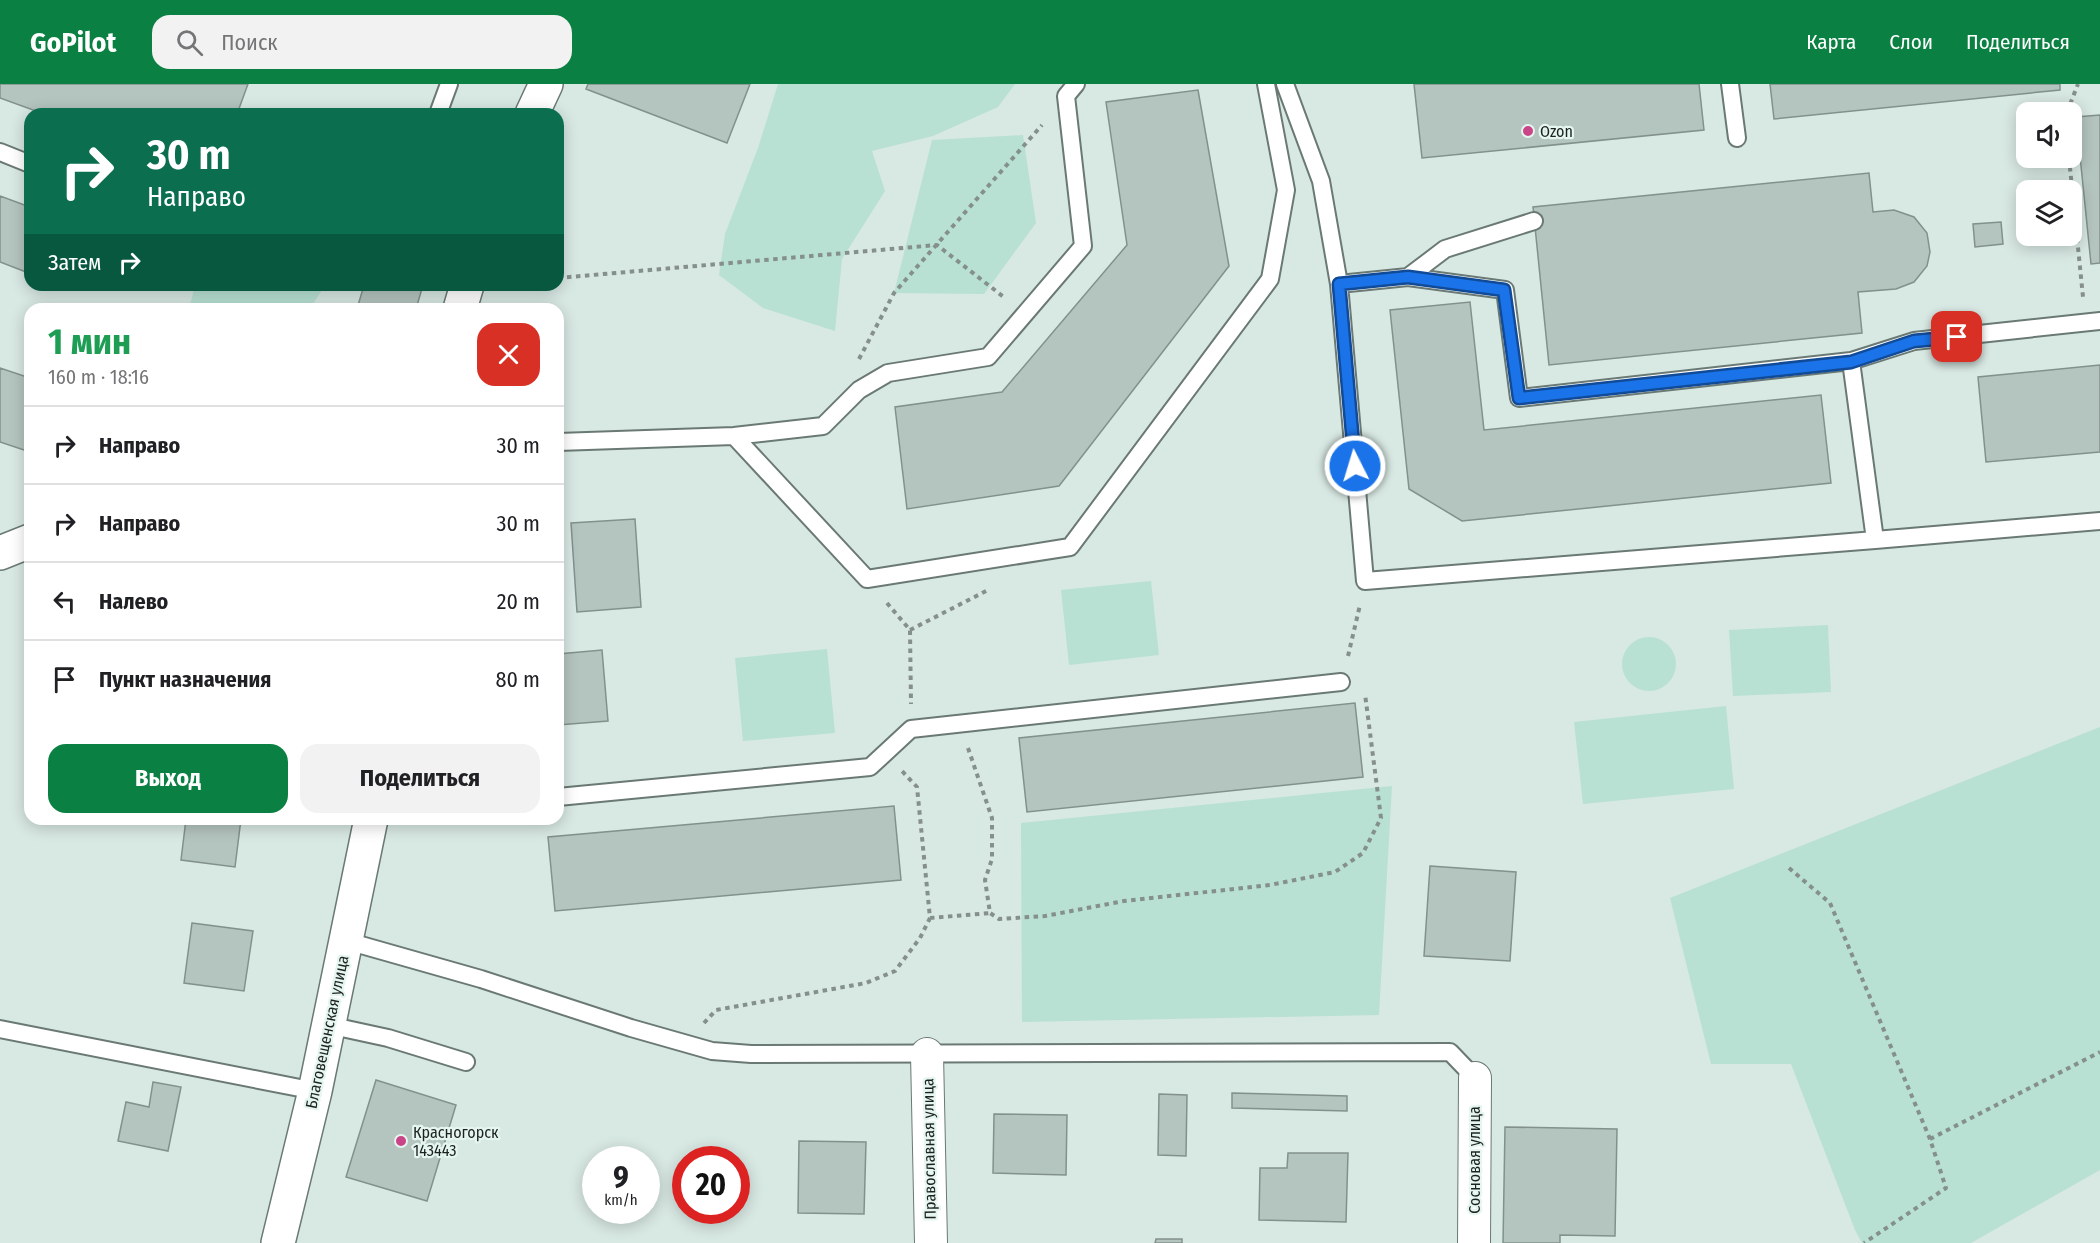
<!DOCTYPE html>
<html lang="ru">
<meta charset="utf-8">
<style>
body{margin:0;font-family:"Fira Sans Condensed",sans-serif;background:#f2f2f2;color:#202124;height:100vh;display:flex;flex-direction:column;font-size:22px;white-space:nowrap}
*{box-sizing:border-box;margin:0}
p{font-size:20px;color:#757577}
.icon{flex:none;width:33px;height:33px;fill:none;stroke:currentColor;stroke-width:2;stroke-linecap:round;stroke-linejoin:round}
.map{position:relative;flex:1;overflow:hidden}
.sheet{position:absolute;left:24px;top:219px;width:540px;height:522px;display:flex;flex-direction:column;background:#fff;border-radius:18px;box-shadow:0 3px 15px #0003}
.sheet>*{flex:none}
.banner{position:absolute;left:24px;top:24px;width:540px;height:183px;border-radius:18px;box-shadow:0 3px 15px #0003;background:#0b6e4f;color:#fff;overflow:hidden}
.tools{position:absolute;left:2016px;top:18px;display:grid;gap:12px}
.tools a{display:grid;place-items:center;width:66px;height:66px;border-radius:12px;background:#fff;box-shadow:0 3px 15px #0003;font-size:30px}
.speed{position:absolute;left:582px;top:1062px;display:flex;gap:12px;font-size:30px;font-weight:700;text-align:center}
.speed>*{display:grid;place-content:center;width:78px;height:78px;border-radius:50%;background:#fff;box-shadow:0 3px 15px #0003;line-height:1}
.speed small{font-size:15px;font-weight:400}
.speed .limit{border:9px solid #d22;background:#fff;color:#111}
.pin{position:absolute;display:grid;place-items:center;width:51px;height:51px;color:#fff;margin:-26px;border-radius:12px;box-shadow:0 3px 9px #0006}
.me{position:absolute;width:66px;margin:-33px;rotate:355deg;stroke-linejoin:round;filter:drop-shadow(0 0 4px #0008)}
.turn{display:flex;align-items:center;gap:21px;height:126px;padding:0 24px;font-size:27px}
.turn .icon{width:78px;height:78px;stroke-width:2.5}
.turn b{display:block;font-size:42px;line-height:51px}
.then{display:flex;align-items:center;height:57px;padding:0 24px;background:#0003;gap:12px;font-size:22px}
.round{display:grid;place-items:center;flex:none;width:63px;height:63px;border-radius:18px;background:#f2f2f2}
.summary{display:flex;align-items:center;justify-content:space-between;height:102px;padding:0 24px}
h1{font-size:36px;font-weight:700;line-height:45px;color:#1e9e55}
.button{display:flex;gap:12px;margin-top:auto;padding:12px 24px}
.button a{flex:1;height:69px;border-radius:18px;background:#0b8043;color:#fff;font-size:24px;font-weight:700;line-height:69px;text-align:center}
.button a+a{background:#f2f2f2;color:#202124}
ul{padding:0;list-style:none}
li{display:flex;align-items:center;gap:18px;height:78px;padding:0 24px;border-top:2px solid #e0e0e0}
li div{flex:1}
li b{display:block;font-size:22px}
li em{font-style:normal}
header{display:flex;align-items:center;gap:36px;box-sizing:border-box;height:84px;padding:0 30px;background:#0b8043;color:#fff}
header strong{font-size:28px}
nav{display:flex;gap:33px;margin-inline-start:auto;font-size:21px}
.search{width:420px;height:54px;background:#f2f2f2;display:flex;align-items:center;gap:15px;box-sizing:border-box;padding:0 21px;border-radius:18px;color:#757577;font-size:22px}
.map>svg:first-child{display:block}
.green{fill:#b8e1d3}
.building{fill:#b4c4be;stroke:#82918c;stroke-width:1.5}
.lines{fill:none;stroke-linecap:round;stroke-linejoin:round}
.service-casing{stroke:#6a7974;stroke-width:20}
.minor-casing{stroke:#6a7974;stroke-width:34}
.tertiary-casing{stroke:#6a7974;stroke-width:36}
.path{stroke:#85908d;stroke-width:4;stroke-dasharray:4.5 4.5;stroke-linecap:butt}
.service{stroke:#fff;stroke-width:16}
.minor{stroke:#fff;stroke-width:32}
.tertiary{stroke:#fff;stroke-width:33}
.route-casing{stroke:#114b97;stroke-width:15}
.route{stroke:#1a73e8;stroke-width:10}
.poi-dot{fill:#ca4588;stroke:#e5f5f0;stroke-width:2}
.labels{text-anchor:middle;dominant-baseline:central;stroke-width:4.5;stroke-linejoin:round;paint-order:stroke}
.poi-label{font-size:16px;fill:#1c2220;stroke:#e5f5f0;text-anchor:start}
.street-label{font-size:16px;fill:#1c2220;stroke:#e5f5f0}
</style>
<header>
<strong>GoPilot</strong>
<div class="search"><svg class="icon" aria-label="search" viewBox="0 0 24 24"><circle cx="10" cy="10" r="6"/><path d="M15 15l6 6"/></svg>Поиск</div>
<nav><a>Карта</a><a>Слои</a><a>Поделиться</a></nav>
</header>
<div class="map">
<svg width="2100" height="1159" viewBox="0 0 2100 1159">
<rect width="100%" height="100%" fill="#d8e8e3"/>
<!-- green -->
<path class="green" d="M778,0H1015L998,23L933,52L872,67L885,107L842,175L835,247L763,224L719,191L725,150L758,64Z
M1023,51L1036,139L984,210L894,209L932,56Z
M195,201H325L310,225H189Z
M1151,497L1159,571L1069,581L1061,506Z
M1828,541L1831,608L1733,612L1729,546Z
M1622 580a27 27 0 1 1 54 0a27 27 0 1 1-54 0Z
M827,565L835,649L743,657L735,574Z
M1726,622L1734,705L1583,720L1574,638Z
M2100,643V1086L1971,1159H1862L1855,1146L1791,980H1711L1670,814Z
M1392,702L1379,931L1022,938L1021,739Z"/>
<!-- building -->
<path class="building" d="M0,0H248L237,30H44L0,14Z
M588,0H750L727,59L586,5Z
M1414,0H1699L1704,46L1422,74Z
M1770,0H2060V6L1774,35Z
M1198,6L1229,182L1059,402L907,425L895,323L1002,308L1127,161L1106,18Z
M2100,31V179L2091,180L2076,33Z
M1869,89L1873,128L1894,126L1914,133L1927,149L1930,168L1927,182L1914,198L1896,205L1858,208L1862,249L1549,281L1533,123Z
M0,112L30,123V178L26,188L0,178Z
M2001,138L2003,160L1975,163L1973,140Z
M364,201H423L416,225H357Z
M1470,218L1484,346L1821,311L1831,399L1462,437L1409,405L1390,226Z
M2100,281V368L1986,378L1978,293Z
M0,284L30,294V368L0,358Z
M635,435L641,523L577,528L571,439Z
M602,566L608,637L558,641V570Z
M1355,619L1363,693L1027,728L1019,654Z
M894,722L901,796L555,827L548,753Z
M186,735H241L235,783L181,776Z
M1430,782L1516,788L1510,877L1424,872Z
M192,839L253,847L244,907L184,899Z
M376,996L456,1021L427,1117L346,1093Z
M153,998L181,1003L168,1067L118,1057L126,1018L149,1023Z
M1232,1009L1347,1012V1027L1232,1024Z
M1159,1010L1187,1011L1186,1072L1158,1071Z
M994,1030L1067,1031L1066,1091L993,1089Z
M1505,1043L1617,1045L1615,1152L1560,1151V1159H1503Z
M799,1057L866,1058L864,1130L798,1129Z
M1288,1069H1348L1346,1138L1259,1136L1260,1084H1287Z
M1156,1155H1182V1159H1155Z"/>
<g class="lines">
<defs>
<path id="service" d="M1285,0L1321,97L1339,200L1365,497L1875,456L1851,277L1519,314L1505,206L1408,193L1339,200
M1730,0L1737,54
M438,30L449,0
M0,68L30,80
M1408,193L1445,165L1534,137
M1851,277L1914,257L2100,237
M734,352L867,495L1070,463L1270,195L1286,106L1266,0
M558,358L734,352L823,342L859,306L888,289L988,273L1083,162L1066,12L1076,0
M1875,456L2100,437
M558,713L870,683L911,645L1341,598
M347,857L481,895L631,944L712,967L751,970L1450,968L1475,994
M328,941L388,954L466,978
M0,945L315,1007"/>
<path id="minor" d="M927,970L931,1159
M1474,1159L1475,994"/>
<path id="tertiary" d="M532,30L546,0
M460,225L467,201
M0,469L30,457
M278,1159L315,1007L371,735"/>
</defs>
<!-- service casing -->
<use href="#service" class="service-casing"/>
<!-- minor casing -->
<use href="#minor" class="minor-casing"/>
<!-- tertiary casing -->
<use href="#tertiary" class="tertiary-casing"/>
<!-- path -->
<path class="path" d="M2067,28L2078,0
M2069,74L2083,213
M558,194L937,161L1005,214
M859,275L894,209L1042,41
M887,519L910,546L911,620
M910,546L990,505
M1348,572L1360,521
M968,664L992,734V775L985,796L990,829L999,835L1045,832L1124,817L1270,801L1335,788L1363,769L1381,734L1365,610
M1789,784L1830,819L1930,1055L1946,1104L1864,1159
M930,834L990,829
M704,939L716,926L866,899L895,887L920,854L930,834L917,703L902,687
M1930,1055L2100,968"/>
<!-- service -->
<use href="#service" class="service"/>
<!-- minor -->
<use href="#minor" class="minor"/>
<!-- tertiary -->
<use href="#tertiary" class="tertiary"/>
</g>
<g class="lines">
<defs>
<path id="route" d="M1355,382L1339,200L1408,193L1504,206L1519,314L1851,278L1914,257L1957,253"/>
</defs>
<!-- route casing -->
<use href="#route" class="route-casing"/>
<!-- route -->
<use href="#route" class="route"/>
</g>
<!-- markers -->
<g class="poi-dot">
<circle cx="1528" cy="47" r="6"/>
<circle cx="401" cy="1057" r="6"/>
</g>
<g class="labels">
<!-- poi labels -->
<g class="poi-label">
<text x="1540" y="47">Ozon</text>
<text x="413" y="1048">Красногорск<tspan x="413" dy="18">143443</tspan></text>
</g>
<!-- street labels -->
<g class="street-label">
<text transform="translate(327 948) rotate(-78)">Благовещенская улица</text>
<text transform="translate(929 1065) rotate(-91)">Православная улица</text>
<text transform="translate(1474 1076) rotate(-90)">Сосновая улица</text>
</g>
</g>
</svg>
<div class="tools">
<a><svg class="icon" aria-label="sound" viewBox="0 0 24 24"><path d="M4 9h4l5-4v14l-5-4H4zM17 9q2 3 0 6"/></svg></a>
<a><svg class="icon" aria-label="layers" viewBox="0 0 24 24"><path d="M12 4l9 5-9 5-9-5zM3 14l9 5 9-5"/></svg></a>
</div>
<div class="speed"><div>9<small>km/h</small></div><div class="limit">20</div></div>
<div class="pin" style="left:1957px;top:253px;background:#d93025"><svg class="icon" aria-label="arrive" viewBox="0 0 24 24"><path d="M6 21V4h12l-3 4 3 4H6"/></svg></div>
<svg class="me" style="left:1355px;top:382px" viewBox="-20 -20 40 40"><circle r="17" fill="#1a73e8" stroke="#fff" stroke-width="3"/><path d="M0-11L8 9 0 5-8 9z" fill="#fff"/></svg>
<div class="banner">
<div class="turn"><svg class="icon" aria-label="right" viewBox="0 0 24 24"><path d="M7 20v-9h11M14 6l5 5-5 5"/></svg><div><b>30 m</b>Направо</div></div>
<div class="then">Затем<svg class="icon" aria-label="right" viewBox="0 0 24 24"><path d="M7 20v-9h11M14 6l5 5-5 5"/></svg></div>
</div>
<section class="sheet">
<div class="summary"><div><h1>1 мин</h1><p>160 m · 18:16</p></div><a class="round" style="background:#d93025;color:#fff"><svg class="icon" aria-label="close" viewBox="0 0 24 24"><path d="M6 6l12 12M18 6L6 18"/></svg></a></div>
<ul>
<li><svg class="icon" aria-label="right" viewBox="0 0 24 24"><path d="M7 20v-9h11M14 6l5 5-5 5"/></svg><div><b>Направо</b></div><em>30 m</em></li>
<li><svg class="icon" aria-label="right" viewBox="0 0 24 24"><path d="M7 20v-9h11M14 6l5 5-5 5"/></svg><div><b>Направо</b></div><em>30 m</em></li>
<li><svg class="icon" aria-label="left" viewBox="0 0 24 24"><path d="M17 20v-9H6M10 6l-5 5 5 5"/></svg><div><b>Налево</b></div><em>20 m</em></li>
<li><svg class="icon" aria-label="arrive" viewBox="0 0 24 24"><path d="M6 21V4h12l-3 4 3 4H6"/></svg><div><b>Пункт назначения</b></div><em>80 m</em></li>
</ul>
<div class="button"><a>Выход</a><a>Поделиться</a></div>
</section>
</div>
